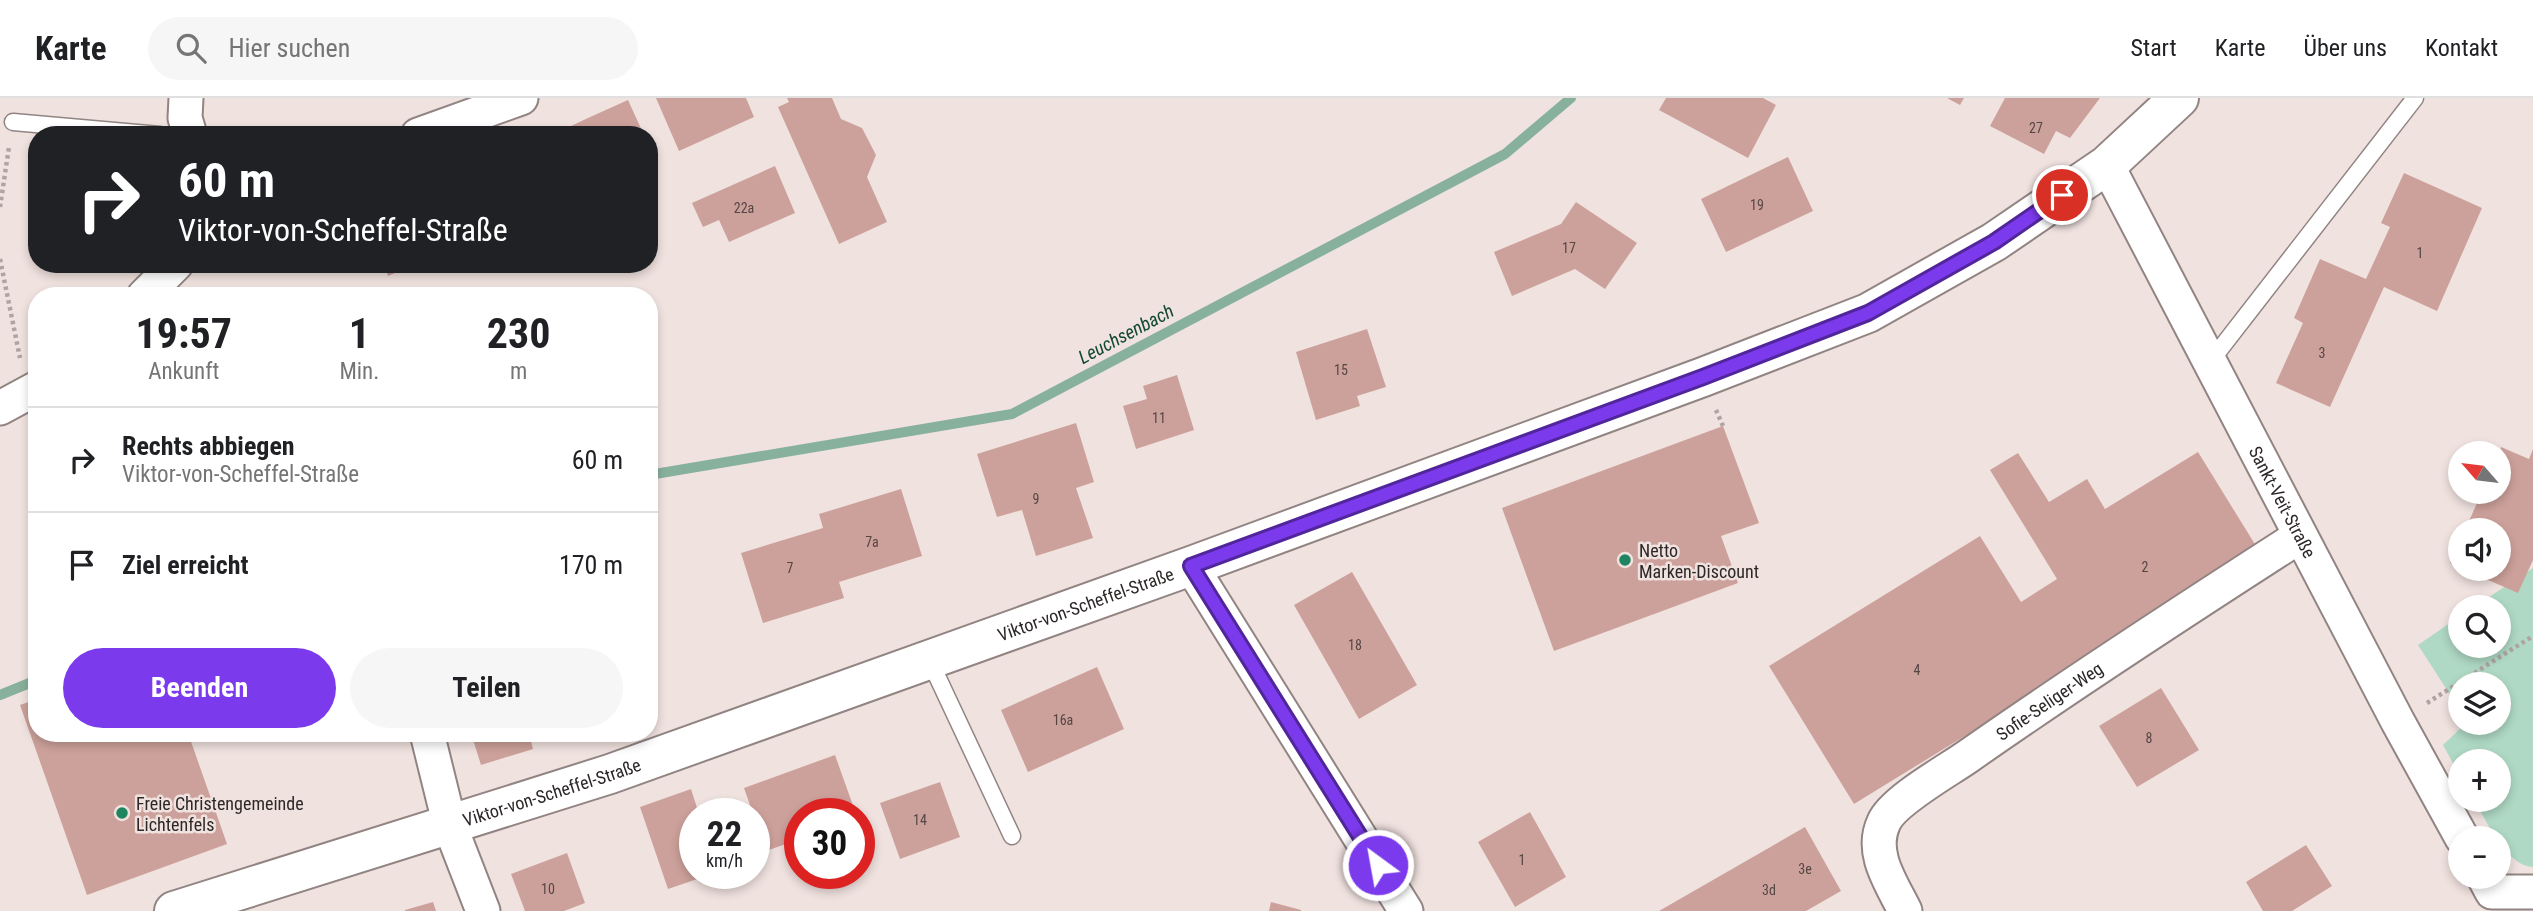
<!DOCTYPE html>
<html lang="de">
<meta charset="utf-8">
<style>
body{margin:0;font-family:"Roboto Condensed",sans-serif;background:#f6f6f6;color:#202124;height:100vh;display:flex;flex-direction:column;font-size:26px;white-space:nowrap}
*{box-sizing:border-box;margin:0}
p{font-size:23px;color:#757577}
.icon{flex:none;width:38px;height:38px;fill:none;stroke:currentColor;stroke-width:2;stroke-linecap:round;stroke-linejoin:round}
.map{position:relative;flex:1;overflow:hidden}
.details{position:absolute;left:28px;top:189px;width:630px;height:455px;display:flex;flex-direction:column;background:#fff;border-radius:28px;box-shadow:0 4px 10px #0003}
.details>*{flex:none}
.banner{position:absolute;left:28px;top:28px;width:630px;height:147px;border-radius:28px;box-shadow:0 4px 10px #0003;background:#202124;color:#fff;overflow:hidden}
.needle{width:46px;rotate:298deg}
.fabs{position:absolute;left:2448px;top:343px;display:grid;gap:14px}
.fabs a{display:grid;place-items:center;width:63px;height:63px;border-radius:50%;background:#fff;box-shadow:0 4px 10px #0003;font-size:35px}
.speed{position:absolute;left:679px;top:700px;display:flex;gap:14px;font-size:35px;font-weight:700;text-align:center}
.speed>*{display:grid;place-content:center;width:91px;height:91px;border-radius:50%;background:#fff;box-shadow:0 4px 10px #0003;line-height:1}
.speed small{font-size:18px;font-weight:400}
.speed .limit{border:10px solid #d22;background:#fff;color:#111}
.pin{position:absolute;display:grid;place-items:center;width:60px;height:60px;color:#fff;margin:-30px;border:4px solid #fff;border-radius:50%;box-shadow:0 2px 7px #0007}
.me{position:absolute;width:77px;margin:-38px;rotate:328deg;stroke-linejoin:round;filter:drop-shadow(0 0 5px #0008)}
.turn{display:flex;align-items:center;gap:24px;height:147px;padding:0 35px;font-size:32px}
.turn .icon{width:91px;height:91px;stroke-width:2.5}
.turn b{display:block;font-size:49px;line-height:60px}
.eta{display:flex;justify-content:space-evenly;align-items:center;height:119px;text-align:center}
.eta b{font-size:42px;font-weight:700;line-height:49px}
.cta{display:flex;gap:14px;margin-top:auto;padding:14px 35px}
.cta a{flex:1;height:80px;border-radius:42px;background:#7c3aed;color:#fff;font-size:28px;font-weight:700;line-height:80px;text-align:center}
.cta a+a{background:#f6f6f6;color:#202124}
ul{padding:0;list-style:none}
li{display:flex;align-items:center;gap:21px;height:105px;padding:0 35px;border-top:2px solid #e0e0e0}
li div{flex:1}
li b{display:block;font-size:26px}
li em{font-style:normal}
header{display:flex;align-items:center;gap:42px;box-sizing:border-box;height:98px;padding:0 35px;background:#fff;border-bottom:2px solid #e0e0e0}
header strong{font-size:33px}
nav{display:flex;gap:38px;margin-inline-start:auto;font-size:24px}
.search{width:490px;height:63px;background:#f6f6f6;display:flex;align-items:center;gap:18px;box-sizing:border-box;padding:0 24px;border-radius:38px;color:#757577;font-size:26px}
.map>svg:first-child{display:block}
.green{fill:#afd9c4}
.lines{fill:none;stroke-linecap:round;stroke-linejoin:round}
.stream{stroke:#88b19d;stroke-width:10}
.building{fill:#cda19b}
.service-casing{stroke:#918482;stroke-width:19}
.minor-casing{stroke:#918482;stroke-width:37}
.tertiary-casing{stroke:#918482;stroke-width:42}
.path{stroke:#afa4a2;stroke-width:4.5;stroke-dasharray:3.5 3.5;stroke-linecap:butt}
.service{stroke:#fff;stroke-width:16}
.minor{stroke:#fff;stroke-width:33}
.tertiary{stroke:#fff;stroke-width:38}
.route-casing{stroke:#51269a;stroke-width:18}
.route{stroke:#7c3aed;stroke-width:12}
.poi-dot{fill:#1f8560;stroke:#f0e2df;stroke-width:2.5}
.labels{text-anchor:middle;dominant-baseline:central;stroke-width:5;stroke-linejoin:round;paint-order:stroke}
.number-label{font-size:14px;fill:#554644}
.street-label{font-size:18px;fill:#2d2727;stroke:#f0e2df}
.poi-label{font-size:18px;fill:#2d2727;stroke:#f0e2df;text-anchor:start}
.water-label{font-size:19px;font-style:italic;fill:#134833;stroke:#f0e2df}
</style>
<header>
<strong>Karte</strong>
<div class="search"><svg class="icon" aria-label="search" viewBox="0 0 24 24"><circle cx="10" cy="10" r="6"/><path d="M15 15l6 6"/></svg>Hier suchen</div>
<nav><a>Start</a><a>Karte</a><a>Über uns</a><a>Kontakt</a></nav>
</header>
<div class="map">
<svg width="2533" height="813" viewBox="0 0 2533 813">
<rect width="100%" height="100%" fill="#f0e2df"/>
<!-- green -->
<path class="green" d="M2533,470V769C2506,768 2487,723 2474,702H2499V663H2460V678L2443,647L2466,625H2499V586H2460V612L2418,547L2460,518V548H2499V509H2474Z"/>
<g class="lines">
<!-- stream -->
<path class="stream" d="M649,377L1012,316L1505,56L1571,0
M0,597L37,582"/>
</g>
<!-- building -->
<path class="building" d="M656,0H746L754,19L679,53Z
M787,0H832L841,21L862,30L876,57L867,79L887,124L839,146L778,9L789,4Z
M1666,0H1763L1776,7L1748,60L1659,12Z
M1947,0H1964L1960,7Z
M2005,0H2100L2070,40L2056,33L2044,56L1990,28Z
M628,2L644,37H552L588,20Z
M649,49L658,69L649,73Z
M1788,59L1813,113L1726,154L1701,101Z
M775,68L795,115L729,144L719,122L703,129L692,105Z
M2404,75L2482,110L2437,213L2384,189L2330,309L2276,285L2303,225L2294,220L2320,161L2366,181L2390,129L2381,125Z
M1576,104L1637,145L1605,191L1575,171L1512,198L1494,154L1561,126Z
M322,166H343L325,174Z
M384,166H416L388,178Z
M1367,231L1386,289L1357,298L1360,308L1316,322L1296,254Z
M1177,277L1194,332L1136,351L1123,308L1147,301L1143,288Z
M1076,325L1094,384L1076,390L1093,440L1036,458L1022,412L997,419L977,356Z
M1723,328L1759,425L1721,438L1738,485L1554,553L1502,410Z
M2501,349L2529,361L2533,351V462L2518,495L2463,471H2499V432H2465L2482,394H2499Z
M2198,354L2261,456L1854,706L1769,568L1980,438L2021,504L2057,481L1990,372L2018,355L2049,404L2087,381L2105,411Z
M901,391L922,458L839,484L844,500L763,525L741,455L823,430L819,416Z
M2460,442V470L2450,465Z
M1352,474L1417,587L1359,621L1294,507Z
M1097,569L1124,631L1028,674L1001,612Z
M2161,590L2199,652L2137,689L2099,628Z
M37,601V635H188L227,746L87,797L20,607Z
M471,635H529L533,651L481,667Z
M835,657L856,716H800V741L766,753L744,690Z
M940,684L960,739L900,761L880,705Z
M691,691L699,716H695V775L712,776L668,791L640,709Z
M1530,714L1566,779L1515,809L1478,744Z
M1805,729L1841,793L1806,813H1659Z
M2306,747L2332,788L2292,813H2263L2246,784Z
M567,755L585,805L564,813H525L511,776Z
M433,804L436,813H405V812Z
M1271,804L1301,812V813H1269Z"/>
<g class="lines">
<defs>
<path id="service" d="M13,24L160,37
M2210,264L2415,0
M929,561L1012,738"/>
<g id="minor">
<path d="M186,0L185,20L190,37"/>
<path d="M418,37L521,0"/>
<path id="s1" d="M2107,67L2398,624L2462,740"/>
<path d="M144,198L176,166"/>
<path d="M0,310L37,290"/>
<path d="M1191,468L1406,813"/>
<path d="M427,635L450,728L483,813"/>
<path d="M2484,779L2492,794H2533"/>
<path id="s2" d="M1905,813C1892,786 1869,755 1884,724C1893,703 1947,673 1967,659C2077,582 2188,510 2300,438"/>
</g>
<g id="tertiary">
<path id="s3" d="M174,813L610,676L1191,468L1703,279L1868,215L1994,144L2107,67L2179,0"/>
</g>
</defs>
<!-- service casing -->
<use href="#service" class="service-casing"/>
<!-- minor casing -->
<use href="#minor" class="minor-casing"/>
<!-- tertiary casing -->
<use href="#tertiary" class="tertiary-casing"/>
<!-- path -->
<path class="path" d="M0,109L9,49
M0,161L20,260
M1716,312L1723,328
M2427,605L2533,538"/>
<!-- service -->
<use href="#service" class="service"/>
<!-- minor -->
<use href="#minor" class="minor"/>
<!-- tertiary -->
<use href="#tertiary" class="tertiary"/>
</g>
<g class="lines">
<defs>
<path id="route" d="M1378,767L1191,468L1703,279L1868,215L1994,144L2062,97"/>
</defs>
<!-- route casing -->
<use href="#route" class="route-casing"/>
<!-- route -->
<use href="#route" class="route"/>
</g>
<!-- markers -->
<g class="poi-dot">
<circle cx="1625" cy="462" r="7"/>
<circle cx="122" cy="715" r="7"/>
</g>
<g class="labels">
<!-- number labels -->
<g class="number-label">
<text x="2036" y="30">27</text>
<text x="1757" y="107">19</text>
<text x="744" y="110">22a</text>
<text x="1569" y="150">17</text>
<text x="2420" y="155">1</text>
<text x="2322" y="255">3</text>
<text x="1341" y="272">15</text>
<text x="1159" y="320">11</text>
<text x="1036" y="401">9</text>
<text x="872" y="444">7a</text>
<text x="2145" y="469">2</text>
<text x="790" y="470">7</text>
<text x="1355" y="547">18</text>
<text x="1917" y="572">4</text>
<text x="1063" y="622">16a</text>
<text x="2149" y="640">8</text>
<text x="920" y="722">14</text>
<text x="1522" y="762">1</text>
<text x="1805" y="771">3e</text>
<text x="548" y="791">10</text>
<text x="1769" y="792">3d</text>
</g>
<!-- street labels -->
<g class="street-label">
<text stroke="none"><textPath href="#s1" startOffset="380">Sankt-Veit-Straße</textPath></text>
<text stroke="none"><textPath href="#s3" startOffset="962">Viktor-von-Scheffel-Straße</textPath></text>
<text stroke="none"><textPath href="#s2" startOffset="301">Sofie-Seliger-Weg</textPath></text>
<text stroke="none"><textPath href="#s3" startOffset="396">Viktor-von-Scheffel-Straße</textPath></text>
</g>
<!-- poi labels -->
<g class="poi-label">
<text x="1639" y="452">Netto<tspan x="1639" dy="21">Marken-Discount</tspan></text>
<text x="136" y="705">Freie Christengemeinde<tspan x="136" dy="21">Lichtenfels</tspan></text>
</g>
<!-- water labels -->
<g class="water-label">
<text transform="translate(1126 236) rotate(-28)">Leuchsenbach</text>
</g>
</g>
</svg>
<div class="fabs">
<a><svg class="needle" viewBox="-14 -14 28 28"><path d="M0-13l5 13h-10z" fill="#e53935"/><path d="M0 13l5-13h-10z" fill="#757577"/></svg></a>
<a><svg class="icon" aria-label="sound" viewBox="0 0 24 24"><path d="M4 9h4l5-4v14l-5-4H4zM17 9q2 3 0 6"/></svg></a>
<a><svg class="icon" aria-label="search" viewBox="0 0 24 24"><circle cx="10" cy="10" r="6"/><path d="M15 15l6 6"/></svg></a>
<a><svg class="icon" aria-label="layers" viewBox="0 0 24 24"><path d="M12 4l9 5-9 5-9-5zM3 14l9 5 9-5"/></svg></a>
<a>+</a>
<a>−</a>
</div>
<div class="speed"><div>22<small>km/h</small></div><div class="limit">30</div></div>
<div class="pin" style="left:2062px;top:97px;background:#d93025"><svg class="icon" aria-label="arrive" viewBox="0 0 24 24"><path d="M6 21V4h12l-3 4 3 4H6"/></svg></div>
<svg class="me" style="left:1378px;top:767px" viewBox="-20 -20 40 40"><circle r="17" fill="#7c3aed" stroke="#fff" stroke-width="3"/><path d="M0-11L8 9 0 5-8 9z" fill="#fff"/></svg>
<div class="banner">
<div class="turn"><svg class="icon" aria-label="right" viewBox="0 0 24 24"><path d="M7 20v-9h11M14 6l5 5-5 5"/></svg><div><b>60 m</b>Viktor-von-Scheffel-Straße</div></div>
</div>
<section class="details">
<div class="eta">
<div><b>19:57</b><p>Ankunft</p></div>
<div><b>1</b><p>Min.</p></div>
<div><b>230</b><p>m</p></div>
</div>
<ul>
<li><svg class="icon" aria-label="right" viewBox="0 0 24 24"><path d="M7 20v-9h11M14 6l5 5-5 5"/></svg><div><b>Rechts abbiegen</b><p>Viktor-von-Scheffel-Straße</p></div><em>60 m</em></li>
<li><svg class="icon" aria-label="arrive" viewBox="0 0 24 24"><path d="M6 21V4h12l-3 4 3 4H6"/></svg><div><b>Ziel erreicht</b></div><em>170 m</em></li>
</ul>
<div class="cta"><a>Beenden</a><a>Teilen</a></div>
</section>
</div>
